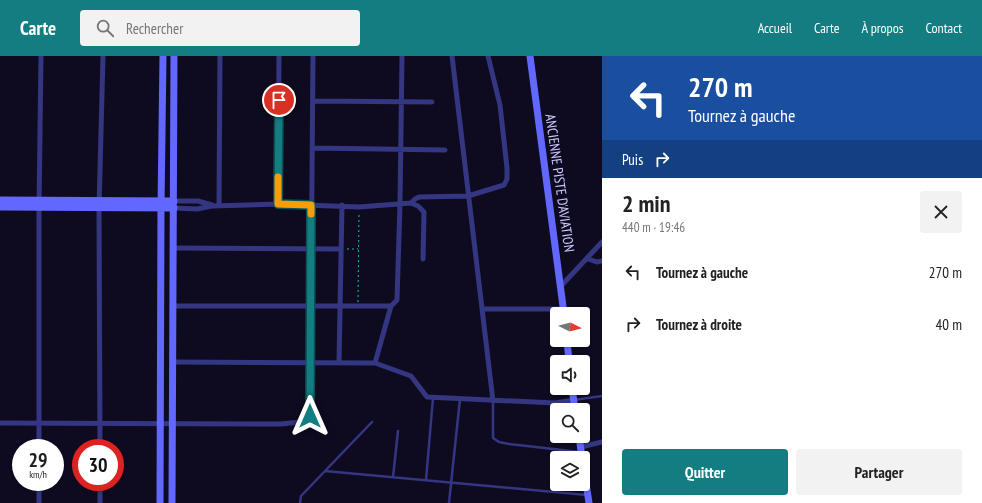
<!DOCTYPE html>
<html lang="fr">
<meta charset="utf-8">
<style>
body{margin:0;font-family:"PT Sans Narrow",sans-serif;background:#f2f2f2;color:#222;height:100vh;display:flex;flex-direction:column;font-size:15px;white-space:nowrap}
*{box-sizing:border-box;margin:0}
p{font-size:13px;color:#767676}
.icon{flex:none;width:22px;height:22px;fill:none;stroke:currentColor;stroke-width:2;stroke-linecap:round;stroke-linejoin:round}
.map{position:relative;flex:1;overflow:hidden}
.panel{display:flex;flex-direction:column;background:#fff;width:380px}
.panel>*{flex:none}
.banner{background:#1a4fa0;color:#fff;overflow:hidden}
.needle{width:26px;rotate:96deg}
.fabs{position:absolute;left:550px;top:251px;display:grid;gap:8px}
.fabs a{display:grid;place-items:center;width:40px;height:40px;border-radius:4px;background:#fff;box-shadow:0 1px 3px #0004;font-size:20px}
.speed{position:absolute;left:12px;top:383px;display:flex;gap:8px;font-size:20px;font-weight:700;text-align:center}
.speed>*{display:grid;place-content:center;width:52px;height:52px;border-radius:50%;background:#fff;box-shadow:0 1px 3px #0004;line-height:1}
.speed small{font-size:10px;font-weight:400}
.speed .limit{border:6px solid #d22;background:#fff;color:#111}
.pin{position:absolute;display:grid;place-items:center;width:34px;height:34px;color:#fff;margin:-17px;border:2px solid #fff;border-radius:50%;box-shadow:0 1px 4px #0007}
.me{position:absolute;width:44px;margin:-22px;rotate:0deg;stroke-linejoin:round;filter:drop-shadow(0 0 3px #0008)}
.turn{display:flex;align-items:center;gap:14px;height:84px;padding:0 20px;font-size:18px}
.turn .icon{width:52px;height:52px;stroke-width:2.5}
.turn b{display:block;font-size:28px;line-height:34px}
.then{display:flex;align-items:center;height:38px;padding:0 20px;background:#0003;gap:8px;font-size:15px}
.round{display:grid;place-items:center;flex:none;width:42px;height:42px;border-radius:4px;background:#f2f2f2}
.headline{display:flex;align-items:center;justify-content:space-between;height:68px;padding:0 20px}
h1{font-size:24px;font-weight:700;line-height:30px}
.button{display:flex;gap:8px;margin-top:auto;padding:8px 20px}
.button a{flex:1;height:46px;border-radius:4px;background:#137d81;color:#fff;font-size:16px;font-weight:700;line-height:46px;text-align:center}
.button a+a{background:#f2f2f2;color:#222}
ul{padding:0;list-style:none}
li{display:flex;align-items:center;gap:12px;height:52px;padding:0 20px}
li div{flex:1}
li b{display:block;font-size:15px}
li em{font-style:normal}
header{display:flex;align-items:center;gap:24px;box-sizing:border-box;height:56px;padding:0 20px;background:#137d81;color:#fff}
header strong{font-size:19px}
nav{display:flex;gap:22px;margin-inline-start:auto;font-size:14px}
.search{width:280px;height:36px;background:#f2f2f2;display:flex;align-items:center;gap:10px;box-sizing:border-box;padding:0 14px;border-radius:4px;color:#767676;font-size:15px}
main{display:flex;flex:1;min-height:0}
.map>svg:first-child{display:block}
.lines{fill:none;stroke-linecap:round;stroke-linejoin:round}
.path{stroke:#27b6a4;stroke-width:1;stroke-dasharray:2 3;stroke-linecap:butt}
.lane{stroke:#343682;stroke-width:2.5}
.street{stroke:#343682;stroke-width:5}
.secondary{stroke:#6268ff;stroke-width:7}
.route-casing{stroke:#0c5154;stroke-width:10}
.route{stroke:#137d81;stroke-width:7}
.slow{stroke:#f59e0b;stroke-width:7}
.labels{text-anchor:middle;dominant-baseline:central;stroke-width:4;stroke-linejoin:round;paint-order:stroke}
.street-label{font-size:14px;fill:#cdcbff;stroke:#0e0b20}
</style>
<header>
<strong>Carte</strong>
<div class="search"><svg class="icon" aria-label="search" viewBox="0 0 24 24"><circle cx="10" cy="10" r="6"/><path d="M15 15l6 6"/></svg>Rechercher</div>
<nav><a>Accueil</a><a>Carte</a><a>À propos</a><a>Contact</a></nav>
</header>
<main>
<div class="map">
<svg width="602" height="447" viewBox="0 0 602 447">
<rect width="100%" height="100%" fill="#0e0b20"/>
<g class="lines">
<!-- path -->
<path class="path" d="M347,193H358
M358,246L359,157"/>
<!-- lane -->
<path class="lane" d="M574,344L602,340
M493,345V382L499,386L509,388L580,396
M325,415L587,439
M393,421L398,375
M426,424L433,342
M300,447L301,440L372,366
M449,447L460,343"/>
<!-- street -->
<path class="street" d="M452,0L493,345
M313,45L432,46
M312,92L445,94
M174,145H198L212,149
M411,147L415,143L419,141L468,140L504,129L507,123V112L500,49L488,0
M278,148L279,0
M219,150L220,0
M174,152L197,153L212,150L278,148L359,151L411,147L418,150L424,156L423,203
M173,192L340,193
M588,203L597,206L602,205
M561,230L602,186
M173,250H391
M483,253H563
M173,306L375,307L411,320L427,341L555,347L574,344
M339,307L342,149
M375,307L391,250L397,244L400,148L402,0
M0,367L281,368L300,366L310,360L313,0
M581,391L602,386
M39,392V152L41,0
M100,392L99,152L103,0
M39,447V426
M100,447V426"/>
<!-- secondary -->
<path class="secondary" d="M530,0L564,258
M0,144L174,145
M0,151L174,152
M567,284L569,306
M572,332L575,354
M579,380L582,402
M583,407L589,447
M160,447L161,151L163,0
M172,447L174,0"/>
</g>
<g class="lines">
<defs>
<path id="route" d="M279,44L278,148L311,149L310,360"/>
</defs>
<!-- route casing -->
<use href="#route" class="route-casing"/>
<!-- route -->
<use href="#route" class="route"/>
<!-- slow -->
<path class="slow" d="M278,121V148L311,149V158"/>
</g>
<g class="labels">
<!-- street labels -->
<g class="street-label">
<text transform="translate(560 127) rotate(82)">ANCIENNE PISTE D'AVIATION</text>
</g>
</g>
</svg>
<div class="fabs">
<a><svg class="needle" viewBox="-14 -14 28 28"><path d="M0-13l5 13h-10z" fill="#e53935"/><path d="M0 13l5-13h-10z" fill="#767676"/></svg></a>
<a><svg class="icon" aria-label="sound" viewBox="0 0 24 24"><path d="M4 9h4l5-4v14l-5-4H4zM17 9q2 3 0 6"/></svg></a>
<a><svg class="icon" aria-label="search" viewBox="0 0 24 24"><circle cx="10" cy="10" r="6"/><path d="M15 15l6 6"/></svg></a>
<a><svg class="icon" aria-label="layers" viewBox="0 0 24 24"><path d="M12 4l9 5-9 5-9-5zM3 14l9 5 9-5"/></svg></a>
</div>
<div class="speed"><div>29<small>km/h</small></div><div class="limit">30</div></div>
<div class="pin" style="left:279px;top:44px;background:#d93025"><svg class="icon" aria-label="arrive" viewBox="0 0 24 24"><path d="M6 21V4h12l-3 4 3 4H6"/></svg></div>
<svg class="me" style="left:310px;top:360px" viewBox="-20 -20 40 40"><path d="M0-17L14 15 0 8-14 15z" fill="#137d81" stroke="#fff" stroke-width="4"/></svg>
</div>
<section class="panel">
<div class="banner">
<div class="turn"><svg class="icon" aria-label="left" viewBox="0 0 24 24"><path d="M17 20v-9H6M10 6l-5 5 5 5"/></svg><div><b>270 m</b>Tournez à gauche</div></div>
<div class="then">Puis<svg class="icon" aria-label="right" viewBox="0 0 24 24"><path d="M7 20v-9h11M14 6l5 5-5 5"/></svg></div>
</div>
<div class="headline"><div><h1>2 min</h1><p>440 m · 19:46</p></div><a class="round"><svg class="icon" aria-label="close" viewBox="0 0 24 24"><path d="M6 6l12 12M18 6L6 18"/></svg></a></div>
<ul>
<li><svg class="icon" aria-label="left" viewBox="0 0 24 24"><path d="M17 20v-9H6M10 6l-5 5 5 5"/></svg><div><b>Tournez à gauche</b></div><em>270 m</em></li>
<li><svg class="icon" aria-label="right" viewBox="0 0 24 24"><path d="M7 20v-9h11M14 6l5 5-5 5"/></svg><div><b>Tournez à droite</b></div><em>40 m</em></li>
</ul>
<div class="button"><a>Quitter</a><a>Partager</a></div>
</section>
</main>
